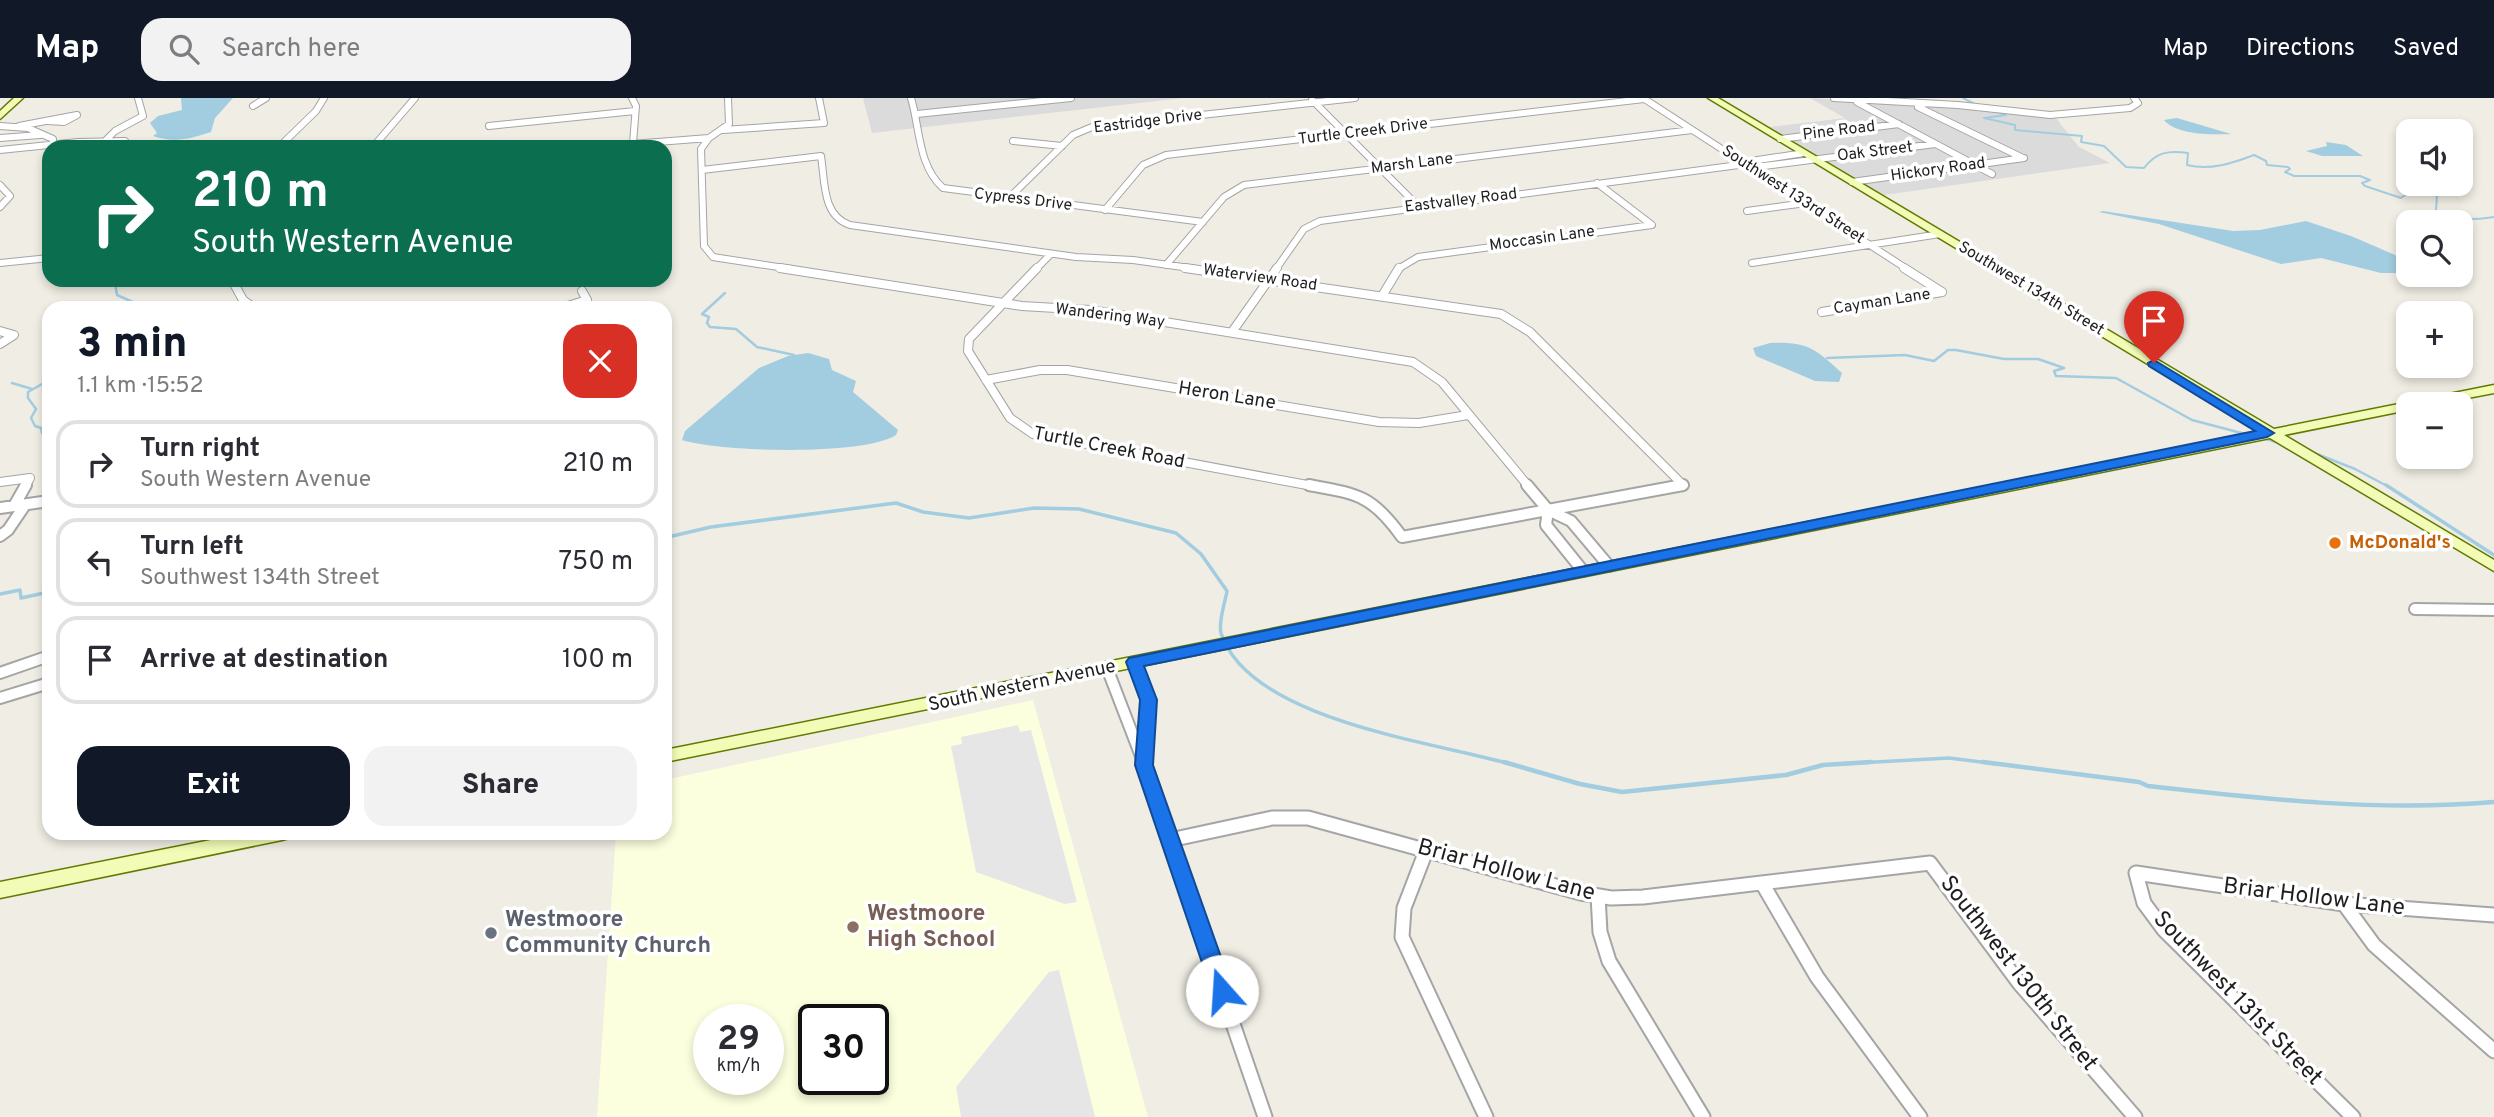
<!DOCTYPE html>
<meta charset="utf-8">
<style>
body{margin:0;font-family:Overpass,sans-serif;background:#f2f2f3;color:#2b2b33;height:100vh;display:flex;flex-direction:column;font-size:26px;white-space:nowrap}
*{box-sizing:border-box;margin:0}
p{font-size:23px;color:#7c7c81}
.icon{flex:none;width:38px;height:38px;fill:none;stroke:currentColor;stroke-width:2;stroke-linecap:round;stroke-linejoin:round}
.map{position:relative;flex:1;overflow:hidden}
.details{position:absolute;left:42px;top:203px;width:630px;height:539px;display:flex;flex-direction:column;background:#fff;border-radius:21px;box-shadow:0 4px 10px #0003}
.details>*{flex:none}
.banner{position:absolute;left:42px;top:42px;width:630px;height:147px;border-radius:21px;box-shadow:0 4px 10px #0003;background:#0b6e4f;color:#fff;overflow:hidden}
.controls{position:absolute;left:2396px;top:21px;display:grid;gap:14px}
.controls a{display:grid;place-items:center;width:77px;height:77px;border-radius:14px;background:#fff;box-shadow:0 4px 10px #0003;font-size:35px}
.speed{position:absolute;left:693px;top:906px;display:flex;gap:14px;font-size:35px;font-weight:700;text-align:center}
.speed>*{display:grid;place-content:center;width:91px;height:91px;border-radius:50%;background:#fff;box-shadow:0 4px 10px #0003;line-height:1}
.speed small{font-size:18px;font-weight:400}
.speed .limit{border:4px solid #111;border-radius:10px;background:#fff;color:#111}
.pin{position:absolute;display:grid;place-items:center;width:60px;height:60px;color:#fff;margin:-72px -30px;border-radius:50% 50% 50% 0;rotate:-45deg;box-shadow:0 0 7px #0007}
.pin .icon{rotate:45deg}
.me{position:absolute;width:77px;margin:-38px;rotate:341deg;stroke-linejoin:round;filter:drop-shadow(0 0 5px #0008)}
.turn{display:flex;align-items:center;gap:24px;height:147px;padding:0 35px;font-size:32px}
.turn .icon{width:91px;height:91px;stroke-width:2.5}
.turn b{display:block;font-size:49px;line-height:60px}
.round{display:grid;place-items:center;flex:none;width:74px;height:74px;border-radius:21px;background:#f2f2f3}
.headline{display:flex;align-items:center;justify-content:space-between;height:119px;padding:0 35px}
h1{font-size:42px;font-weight:800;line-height:52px;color:#111827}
.cta{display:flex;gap:14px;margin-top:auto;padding:14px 35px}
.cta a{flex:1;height:80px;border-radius:21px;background:#111827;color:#fff;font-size:28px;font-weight:800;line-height:80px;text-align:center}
.cta a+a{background:#f2f2f3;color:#2b2b33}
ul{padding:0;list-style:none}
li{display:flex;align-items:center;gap:21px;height:88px;margin:0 14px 10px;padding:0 21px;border:4px solid #e1e1e2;border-radius:21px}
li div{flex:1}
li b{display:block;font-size:26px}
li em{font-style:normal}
header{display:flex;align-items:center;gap:42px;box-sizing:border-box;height:98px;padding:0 35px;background:#111827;color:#fff}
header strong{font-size:33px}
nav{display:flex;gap:38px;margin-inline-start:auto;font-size:24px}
.search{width:490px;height:63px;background:#f2f2f3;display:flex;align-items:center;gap:18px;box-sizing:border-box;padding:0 24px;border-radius:21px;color:#7c7c81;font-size:26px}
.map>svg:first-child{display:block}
.residential{fill:#dcdbdb}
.education{fill:#fcffde;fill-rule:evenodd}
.parking{fill:#e6e6e6}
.water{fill:#a2ccdf}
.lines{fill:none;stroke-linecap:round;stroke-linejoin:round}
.stream-far3{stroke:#a2ccdf;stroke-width:2}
.stream-far2{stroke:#a2ccdf;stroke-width:2.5}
.stream-far1{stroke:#a2ccdf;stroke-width:3.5}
.stream{stroke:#a2ccdf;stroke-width:4.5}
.minor-far3-casing{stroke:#a5a5a5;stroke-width:8}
.minor-far2-casing{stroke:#a5a5a5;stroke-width:10}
.minor-far1-casing{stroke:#a5a5a5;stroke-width:14}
.minor-casing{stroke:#a5a5a5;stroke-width:17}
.secondary-casing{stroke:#627a00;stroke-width:3}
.minor-far3{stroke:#fff;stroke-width:6}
.minor-far2{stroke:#fff;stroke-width:8}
.minor-far1{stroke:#fff;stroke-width:10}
.minor{stroke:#fff;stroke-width:13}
.secondary{fill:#f2fcb6;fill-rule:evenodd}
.route{fill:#1a73e8;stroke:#114b97;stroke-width:2}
.food-dot{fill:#e8710a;stroke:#fff;stroke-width:2.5}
.education-dot{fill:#8d6e63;stroke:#fff;stroke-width:2.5}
.worship-dot{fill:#6b7280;stroke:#fff;stroke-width:2.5}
.labels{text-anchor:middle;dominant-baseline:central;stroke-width:7;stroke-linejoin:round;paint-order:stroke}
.far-street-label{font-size:16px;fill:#1e1e1e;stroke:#fff}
.street-label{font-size:19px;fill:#1e1e1e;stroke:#fff}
.food-label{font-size:19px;font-weight:bold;fill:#c56008;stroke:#fff;text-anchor:start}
.near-street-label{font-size:23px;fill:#1e1e1e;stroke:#fff}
.near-education-label{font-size:23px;font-weight:bold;fill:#785e54;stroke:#fff;text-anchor:start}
.near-worship-label{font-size:23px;font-weight:bold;fill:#5b616d;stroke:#fff;text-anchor:start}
</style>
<header>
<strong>Map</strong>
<div class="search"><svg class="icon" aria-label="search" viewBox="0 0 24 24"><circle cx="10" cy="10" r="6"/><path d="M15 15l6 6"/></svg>Search here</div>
<nav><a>Map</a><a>Directions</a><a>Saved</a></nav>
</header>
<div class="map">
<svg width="2494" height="1019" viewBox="0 0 2494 1019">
<rect width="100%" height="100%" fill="#f0ede4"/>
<!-- residential -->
<path class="residential" d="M863,0H1184L872,35Z
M1810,0L1940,7L2055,19L2079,49L2110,65L1884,97L1770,29L1845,20Z"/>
<!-- education -->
<path class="education" d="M1033,602L1148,1019H597L616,735H665V682ZM709,922H768V982H709ZM814,922H873V982H814Z"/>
<!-- parking -->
<path class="parking" d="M1018,627L1020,634L1031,632L1077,804L1065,806L976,774L951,648L962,646L961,639Z
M1059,872L1095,1019H961L956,989L1049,874Z"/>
<!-- water -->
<path class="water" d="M181,0H233L215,20L211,34C190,41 174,45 153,38L157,35L150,25L158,18L182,12Z
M2177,20L2231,36C2212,37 2176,37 2164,22Z
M2326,44L2346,47L2363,58H2322L2306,53L2327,48Z
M2103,113L2233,133L2260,132L2306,123L2351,138L2402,160L2408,164V175H2381L2321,160L2281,166L2159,126L2099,114Z
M1770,245C1807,243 1816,251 1842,275L1839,284L1815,283L1756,258L1753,250Z
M808,255L829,261L832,272L856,283L853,294L898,332L896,337C864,358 720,354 682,342L685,333L759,270L788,258Z"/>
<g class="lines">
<!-- stream-far3 -->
<path class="stream-far3" d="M1963,0L1977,7
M1997,14L2006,17L1984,20L2015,27V32L2082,38L2081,44L2104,48L2126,69L2144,70C2156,54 2169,52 2188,55L2187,67C2210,73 2233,65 2254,57L2266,63L2267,67L2288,69L2290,71L2285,74L2294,78H2360L2370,82L2362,85L2365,88L2401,100L2414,91L2437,98L2436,112C2455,124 2473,122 2494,119"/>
<!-- stream-far2 -->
<path class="stream-far2" d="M73,182L115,185L117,197L135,205L130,210
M725,195L702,216L709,219L707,225L710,229L736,231L757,249L794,257
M1827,260L1905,257L1934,263L1948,252H1956L2004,261H2038L2064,270L2054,273L2056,278L2116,280L2192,322L2249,337
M49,282L28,294V300L36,311L31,320L35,328L41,330L42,335L49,334
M12,285L32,291
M2263,340L2279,345
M2307,352L2355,371L2389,389"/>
<!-- stream-far1 -->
<path class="stream-far1" d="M2386,387L2494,457
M665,433L668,439L711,429L896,405L923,414L969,420L1034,410L1079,411L1176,435L1201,456L1227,493C1225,505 1218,524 1221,535C1249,622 1434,644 1510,666
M0,496L20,492L21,500L49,494
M1839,666L1949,660L1997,666"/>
<!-- stream -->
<path class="stream" d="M1504,664L1580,686L1622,694L1786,677L1823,667L1871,664
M1983,664L2139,684L2148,688C2263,701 2378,714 2494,704"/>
<defs>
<path id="minor-far3" d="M632,0L636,8L633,45
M728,0L729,26L709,40L701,51L704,148L713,159L791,171
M911,0C920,30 918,68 943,90L1203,124
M1643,0L1907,171
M1834,0L1958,7L2050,17L2130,10L2138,5L2134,0
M1312,2L1419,109
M1857,4L1992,76
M253,8L266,0
M1918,9L2023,60
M917,16L1071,0
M0,28L28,30L53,41V44
M19,28L77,17L64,24L47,23
M489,28L635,13
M723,32L824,25L819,0
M0,40L40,37
M1780,41L1899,26
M106,42L115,33L143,18L138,0
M1013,43L1062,48
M279,49L316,13L324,0
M373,49L415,0
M593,49L709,40
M0,52L78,44L125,43L129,49
M1751,63L1804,55
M702,72L821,58C825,83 822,118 850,127L1076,159L1133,162L1197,171
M1852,84L2024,60
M0,87L10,98L0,109
M1009,100L1073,37L1092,29L1355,0
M1105,112L1143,67L1166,57L1644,1
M1747,113L1806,105
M0,165L49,160
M1752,165L1940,136
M1166,167L1224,99L1244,87L1692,32
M1036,171L1051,156
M1276,171L1304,131L1320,123L1746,66L1764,68L1935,46
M1398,171L1418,159L1652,127L1597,85"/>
<path id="minor-far2" d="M780,170L1022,208L1090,212L1413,264L1442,284L1529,389
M1037,170L969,241L968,253L1010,320L1033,336L1318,389
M1185,170L1501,216L1530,234L1683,387
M1904,170L1942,194
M232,182L243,202L254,210
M1382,198L1399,170
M561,210L587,202L582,193
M1822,214L1942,194
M0,233L14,237L0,246
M1232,234L1277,170
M986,282L1040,272H1067L1379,324L1419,325L1468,317
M0,384L30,380L25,389
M1674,389L1683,387"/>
<path id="minor-far1" d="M1309,387C1358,396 1372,397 1402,439L1683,387
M1527,387L1548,412
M14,408L26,387
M0,410L49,403
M0,438L8,432L25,407
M1583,473L1546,427L1548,412L1571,423L1609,468
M2415,511L2494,512
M1135,564L1148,602L1145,665
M1107,570L1144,666
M0,575L49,558
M0,600L49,585"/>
<path id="minor" d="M1143,664L1265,1019
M1170,742L1272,720H1308L1581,795L1611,800L1643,799L1930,765L2019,885L2135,1019
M1426,753L1404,810L1402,839L1486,1019
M1762,785L1817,879L1920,1019
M1598,798L1600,834L1609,863L1703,1019
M2344,806L2374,847L2494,953
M2353,1019L2164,832L2144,805L2136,775L2344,806L2494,817"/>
<path id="secondary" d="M14,0H23L0,21V13Z
M1708,0H1718L2274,331L2494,287V295L2436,306H2408V312L2284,337L2494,462V473L2270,340L665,664V652L2260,334Z
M246,735H291L289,740L282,742L0,800V784Z"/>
</defs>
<!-- minor-far3 casing -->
<use href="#minor-far3" class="minor-far3-casing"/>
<!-- minor-far2 casing -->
<use href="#minor-far2" class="minor-far2-casing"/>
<!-- minor-far1 casing -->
<use href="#minor-far1" class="minor-far1-casing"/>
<!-- minor casing -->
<use href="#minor" class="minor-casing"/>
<!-- secondary casing -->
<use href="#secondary" class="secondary-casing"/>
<!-- minor-far3 -->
<use href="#minor-far3" class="minor-far3"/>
<!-- minor-far2 -->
<use href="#minor-far2" class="minor-far2"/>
<!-- minor-far1 -->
<use href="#minor-far1" class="minor-far1"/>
<!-- minor -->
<use href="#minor" class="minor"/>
<!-- secondary -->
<use href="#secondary" class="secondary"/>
</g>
<!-- route -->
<path class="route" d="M2154,262L2274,335L2267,339L1144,568L1157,602L1153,667L1233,893L1229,900L1222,902L1214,900L1135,667L1140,602L1126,564L1129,560L2255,333L2149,268L2148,265Z"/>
<!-- markers -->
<circle class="food-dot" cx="2335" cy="445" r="7"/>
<circle class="education-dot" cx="853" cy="829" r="7"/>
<circle class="worship-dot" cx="491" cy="835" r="7"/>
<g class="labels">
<!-- far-street labels -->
<g class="far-street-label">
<text transform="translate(1148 24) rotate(-7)">Eastridge Drive</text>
<text transform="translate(1839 33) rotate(-7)">Pine Road</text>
<text transform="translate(1363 34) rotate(-7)">Turtle Creek Drive</text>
<text transform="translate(1875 54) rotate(-7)">Oak Street</text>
<text transform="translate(1412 66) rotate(-7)">Marsh Lane</text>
<text transform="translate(1938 72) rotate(-8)">Hickory Road</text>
<text transform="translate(1793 97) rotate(33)">Southwest 133rd Street</text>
<text transform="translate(1023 102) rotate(7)">Cypress Drive</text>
<text transform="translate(1461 103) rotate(-7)">Eastvalley Road</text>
<text transform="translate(1542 141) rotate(-8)">Moccasin Lane</text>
<text transform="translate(1260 180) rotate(8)">Waterview Road</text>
<text transform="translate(2031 191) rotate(31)">Southwest 134th Street</text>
<text transform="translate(1882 204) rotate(-9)">Cayman Lane</text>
<text transform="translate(1110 218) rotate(7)">Wandering Way</text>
</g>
<!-- street labels -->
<g class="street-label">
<text transform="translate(1227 298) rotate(9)">Heron Lane</text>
<text transform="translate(1109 350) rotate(11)">Turtle Creek Road</text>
<text transform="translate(1022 588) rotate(-12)">South Western Avenue</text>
</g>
<!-- food labels -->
<g class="food-label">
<text x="2349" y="445">McDonald's</text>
</g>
<!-- near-street labels -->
<g class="near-street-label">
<text transform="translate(1506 773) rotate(15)">Briar Hollow Lane</text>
<text transform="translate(2314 800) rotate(7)">Briar Hollow Lane</text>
<text transform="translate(2018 876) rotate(52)">Southwest 130th Street</text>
<text transform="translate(2237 901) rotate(46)">Southwest 131st Street</text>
</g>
<!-- near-education labels -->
<g class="near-education-label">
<text x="867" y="816">Westmoore<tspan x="867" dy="26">High School</tspan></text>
</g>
<!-- near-worship labels -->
<g class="near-worship-label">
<text x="505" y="822">Westmoore<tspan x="505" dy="26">Community Church</tspan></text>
</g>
</g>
</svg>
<div class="controls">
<a><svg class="icon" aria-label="sound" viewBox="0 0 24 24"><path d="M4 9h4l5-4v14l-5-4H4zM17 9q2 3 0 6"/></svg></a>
<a><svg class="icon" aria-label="search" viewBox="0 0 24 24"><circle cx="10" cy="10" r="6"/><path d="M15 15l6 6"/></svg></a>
<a>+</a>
<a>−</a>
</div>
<div class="speed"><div>29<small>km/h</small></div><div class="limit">30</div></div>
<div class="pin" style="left:2154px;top:265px;background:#d93025"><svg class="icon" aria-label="arrive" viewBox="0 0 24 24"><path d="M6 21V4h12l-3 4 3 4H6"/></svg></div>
<svg class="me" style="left:1222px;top:893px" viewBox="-20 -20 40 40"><circle r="19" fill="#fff"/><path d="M0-13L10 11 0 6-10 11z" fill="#1a73e8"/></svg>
<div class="banner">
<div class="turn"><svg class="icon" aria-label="right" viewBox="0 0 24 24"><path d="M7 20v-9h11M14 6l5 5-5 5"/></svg><div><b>210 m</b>South Western Avenue</div></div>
</div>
<section class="details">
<div class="headline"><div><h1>3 min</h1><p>1.1 km · 15:52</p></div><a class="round" style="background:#d93025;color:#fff"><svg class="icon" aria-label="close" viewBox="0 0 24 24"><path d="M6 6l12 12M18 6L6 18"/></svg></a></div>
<ul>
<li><svg class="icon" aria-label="right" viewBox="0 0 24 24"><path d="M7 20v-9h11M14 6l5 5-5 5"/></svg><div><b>Turn right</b><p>South Western Avenue</p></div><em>210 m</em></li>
<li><svg class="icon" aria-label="left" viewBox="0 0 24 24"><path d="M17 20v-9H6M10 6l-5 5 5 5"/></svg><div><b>Turn left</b><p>Southwest 134th Street</p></div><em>750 m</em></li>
<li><svg class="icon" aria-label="arrive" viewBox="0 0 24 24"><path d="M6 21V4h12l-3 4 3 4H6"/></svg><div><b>Arrive at destination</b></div><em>100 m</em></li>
</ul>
<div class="cta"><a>Exit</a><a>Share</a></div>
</section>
</div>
